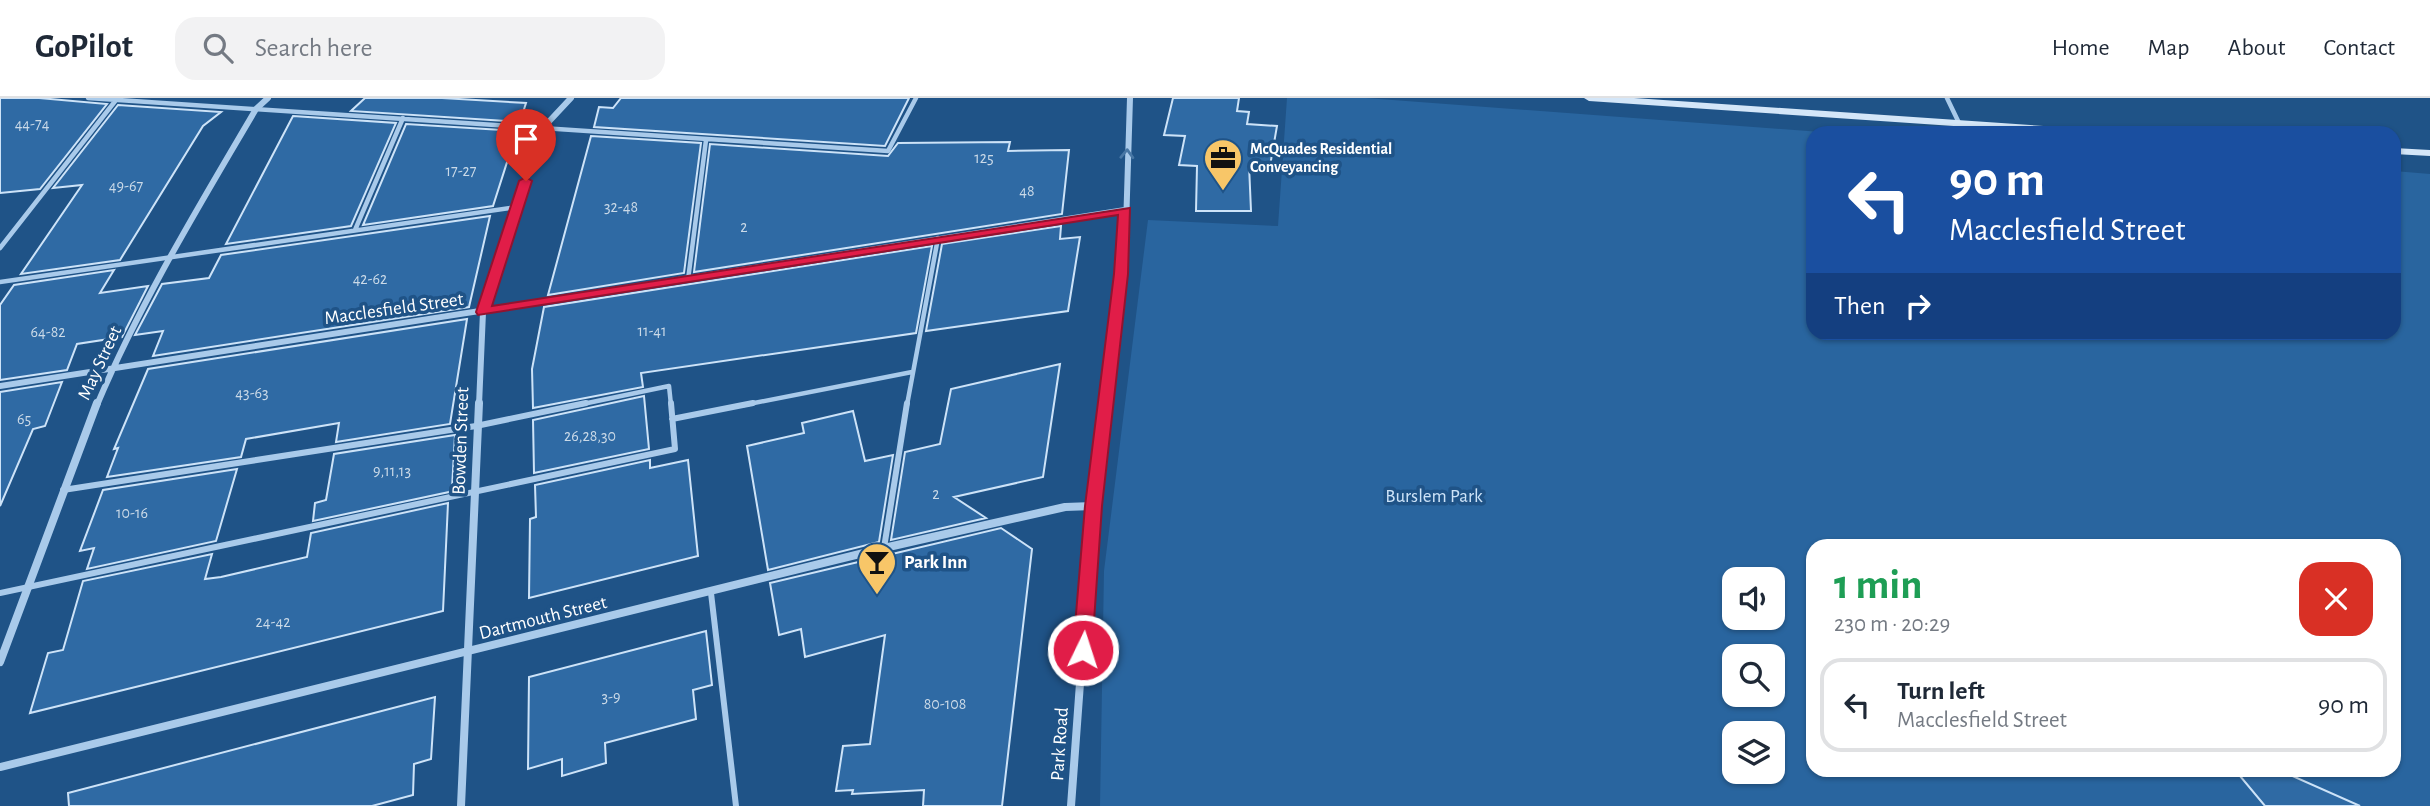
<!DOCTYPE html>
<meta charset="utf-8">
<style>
body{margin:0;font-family:"Alegreya Sans",sans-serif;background:#f2f2f3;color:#1f2937;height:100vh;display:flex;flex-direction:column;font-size:26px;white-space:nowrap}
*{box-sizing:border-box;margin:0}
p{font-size:23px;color:#747a83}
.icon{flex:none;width:38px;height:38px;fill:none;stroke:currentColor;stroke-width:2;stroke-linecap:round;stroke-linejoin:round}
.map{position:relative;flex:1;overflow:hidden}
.panel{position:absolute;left:1806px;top:441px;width:595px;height:238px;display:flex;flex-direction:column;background:#fff;border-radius:21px;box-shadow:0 2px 5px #0004}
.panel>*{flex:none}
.banner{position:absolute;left:1806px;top:28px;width:595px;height:214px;border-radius:21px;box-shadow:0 2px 5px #0004;background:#1a4fa0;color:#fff;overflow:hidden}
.fabs{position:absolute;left:1722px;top:469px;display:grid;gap:14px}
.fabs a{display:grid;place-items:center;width:63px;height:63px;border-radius:14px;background:#fff;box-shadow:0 2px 5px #0004;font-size:35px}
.pin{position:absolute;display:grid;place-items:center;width:60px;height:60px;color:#fff;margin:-72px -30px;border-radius:50% 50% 50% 0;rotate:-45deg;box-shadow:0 0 7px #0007}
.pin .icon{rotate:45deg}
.me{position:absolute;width:77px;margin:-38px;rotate:4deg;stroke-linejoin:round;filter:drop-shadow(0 0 5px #0008)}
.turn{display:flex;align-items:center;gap:24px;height:147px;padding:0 28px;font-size:32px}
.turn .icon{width:91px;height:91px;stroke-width:2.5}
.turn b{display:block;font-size:49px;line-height:60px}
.then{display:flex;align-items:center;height:66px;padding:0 28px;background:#0003;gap:14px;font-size:26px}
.round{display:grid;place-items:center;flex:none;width:74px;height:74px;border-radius:21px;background:#f2f2f3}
.head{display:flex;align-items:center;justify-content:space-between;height:119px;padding:0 28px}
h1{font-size:42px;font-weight:700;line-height:52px;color:#1e9e55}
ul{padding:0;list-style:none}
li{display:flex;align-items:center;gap:21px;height:94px;margin:0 14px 10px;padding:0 14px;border:4px solid #e0e1e3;border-radius:21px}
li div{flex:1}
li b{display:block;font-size:26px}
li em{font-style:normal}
header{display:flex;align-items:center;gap:42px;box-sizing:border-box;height:98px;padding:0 35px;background:#fff;border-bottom:2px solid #e0e1e3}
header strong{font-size:33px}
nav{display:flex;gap:38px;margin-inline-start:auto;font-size:24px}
.search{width:490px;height:63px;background:#f2f2f3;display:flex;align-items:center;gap:18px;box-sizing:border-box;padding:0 24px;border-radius:21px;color:#747a83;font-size:26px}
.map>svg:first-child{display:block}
.green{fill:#29659f;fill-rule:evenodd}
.building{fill:#2f6aa4;stroke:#cde3f8;stroke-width:2}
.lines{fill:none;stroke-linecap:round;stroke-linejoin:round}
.service-far1{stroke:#a9caea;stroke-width:4.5}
.service{stroke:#a9caea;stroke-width:6}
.minor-far1{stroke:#a9caea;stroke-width:6}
.minor{stroke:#a9caea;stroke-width:8}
.secondary{fill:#d4e6f8;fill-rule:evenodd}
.oneway{stroke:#4877a5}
.route{fill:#e11d48;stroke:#92132f;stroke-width:2}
.labels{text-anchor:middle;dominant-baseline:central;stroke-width:7;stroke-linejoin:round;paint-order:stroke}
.number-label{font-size:16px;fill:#cbdae8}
.far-poi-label{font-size:16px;font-weight:bold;fill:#fff;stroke:#1f5387;text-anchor:start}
.street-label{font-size:19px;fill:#fff;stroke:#1f5387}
.park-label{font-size:19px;fill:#cde3f8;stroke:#1f5387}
.poi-label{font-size:19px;font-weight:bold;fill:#fff;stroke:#1f5387;text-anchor:start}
</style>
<header>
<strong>GoPilot</strong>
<div class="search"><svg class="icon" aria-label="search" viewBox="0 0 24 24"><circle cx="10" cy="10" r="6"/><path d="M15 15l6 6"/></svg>Search here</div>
<nav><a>Home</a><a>Map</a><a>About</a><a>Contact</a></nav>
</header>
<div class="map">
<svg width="2430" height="708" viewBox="0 0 2430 708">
<rect width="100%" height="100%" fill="#1f5387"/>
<!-- green -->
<path class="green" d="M1287,0H1366L1834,35H1813V234H2394V73L2430,76V708H1100L1104,473L1148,122L1278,128ZM1813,448H2394V672H1813ZM1734,481H1773V520H1734ZM1734,558H1773V597H1734ZM1734,635H1773V674H1734Z"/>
<!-- building -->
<path class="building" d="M0,0H39L107,6L40,91L0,95Z
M365,0H442L526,5L520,24L351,13Z
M621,0H909L885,48L594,29L599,9L613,10Z
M1173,0H1239L1237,13L1249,14L1247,26L1277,28L1270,68L1249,67L1251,113H1196L1197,68L1179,67L1185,38L1164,37Z
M118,7L221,14L203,28L120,162L21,176L82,87L53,90Z
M293,18L396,25L351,128L226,146Z
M406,26L517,33L493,108L363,127Z
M591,38L701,45L684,175L548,197Z
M1010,44L1008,53L1069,52L1062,116L694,174L710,46L888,58L898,45Z
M490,118L469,209L153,258L163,233L135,237L162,186L209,180L221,157Z
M1061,128L1060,141L1080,139L1068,213L926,233L942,146Z
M932,148L916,235L641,275L643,289L533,310L532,271L544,209Z
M114,172L100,195L148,188L122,239L77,246L67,272L0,282V207L14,187Z
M467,221L450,326L336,344L339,325L246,341L241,359L107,379L118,350L114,351L148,271Z
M1060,266L1043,379L954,399L986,420L891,442L905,354L940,346L951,291Z
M62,284L45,328L33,331L0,408V294Z
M644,298L649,351L534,375L533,322Z
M853,313L865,363L893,357L879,444L768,472L747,348L804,335L802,325Z
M455,337L452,390L449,394L313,423L315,405L326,402L334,356Z
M650,362V370L688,362L698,458L529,500L530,421L536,419L535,387Z
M237,371L216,443L87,471L94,450L80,453L103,392Z
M448,405L443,513L30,615L48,555L63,552L83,483L212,456L205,481L221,479L307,459L311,435Z
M1001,430L1032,451L1002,708H923L924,692L852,696L853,692L836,693L843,648L870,646L885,537L805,559L801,531L779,537L770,485Z
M706,533L712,587L693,592L696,621L605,645L606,665L562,678V661L528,671L529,579Z
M435,599L431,661L414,666L413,697L372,708H69L68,695Z
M2235,672H2279L2360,708H2265Z"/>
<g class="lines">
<!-- service-far1 -->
<path class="service-far1" d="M88,0L888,53L916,0
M1947,0L1959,25
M355,132L403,20
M0,150L116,2
M688,182L706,42
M0,184L517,109
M578,307L669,288L671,307
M744,307L912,274
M907,307L938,140"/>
<!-- service -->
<path class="service" d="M672,321L753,305
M63,392L476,328L586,305
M884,450L907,305
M0,495L675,351L671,305
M711,495L736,708"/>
<!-- minor-far1 -->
<path class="minor-far1" d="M0,288L1125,112
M97,307C141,203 199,108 256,11L268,0
M479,307L483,214L542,31L571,0
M1105,307L1126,129L1130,0"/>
<!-- minor -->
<path class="minor" d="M0,564L97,305
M0,669L884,450L1065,409L1093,408
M461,708L479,305
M1071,708L1093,408L1105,305"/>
<!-- secondary -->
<path class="secondary" d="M1584,0H1634L2103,32L2108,35H2056L1589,3Z
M2394,50L2430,52V58L2394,56Z"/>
</g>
<!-- one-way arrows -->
<defs><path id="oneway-chevron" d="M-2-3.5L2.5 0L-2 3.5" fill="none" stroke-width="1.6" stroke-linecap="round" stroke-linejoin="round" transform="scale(1.75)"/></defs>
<use class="oneway" href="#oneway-chevron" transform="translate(1127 56) rotate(-88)"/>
<!-- route -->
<path class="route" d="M526,79L532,83L492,208L1130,110L1128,176L1102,408L1092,552L1089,557L1083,560L1076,557L1073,552L1085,408L1114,176L1118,117L478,217L476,214L519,83Z"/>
<!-- icons -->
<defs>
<symbol id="office-pin" viewBox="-11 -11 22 30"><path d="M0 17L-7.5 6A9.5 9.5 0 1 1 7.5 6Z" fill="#f8c668" stroke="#1f5387"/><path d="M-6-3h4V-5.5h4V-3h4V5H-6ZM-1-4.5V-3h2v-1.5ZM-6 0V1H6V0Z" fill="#111"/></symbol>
<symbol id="bar-pin" viewBox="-11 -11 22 30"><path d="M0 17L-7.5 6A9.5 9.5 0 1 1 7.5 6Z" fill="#f8c668" stroke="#1f5387"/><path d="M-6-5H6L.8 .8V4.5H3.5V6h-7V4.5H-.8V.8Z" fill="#111"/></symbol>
</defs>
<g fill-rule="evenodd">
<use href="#office-pin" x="1201" y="38" width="44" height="60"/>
<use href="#bar-pin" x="855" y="442" width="44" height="60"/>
</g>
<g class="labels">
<!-- number labels -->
<g class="number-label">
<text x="32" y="26">44-74</text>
<text x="984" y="60">125</text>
<text x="461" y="73">17-27</text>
<text x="126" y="88">49-67</text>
<text x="1027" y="93">48</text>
<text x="621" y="109">32-48</text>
<text x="744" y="129">2</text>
<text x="370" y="181">42-62</text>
<text x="652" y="233">11-41</text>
<text x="48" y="234">64-82</text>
<text x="252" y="295">43-63</text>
<text x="24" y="321">65</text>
<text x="590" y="338">26,28,30</text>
<text x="392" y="373">9,11,13</text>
<text x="936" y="396">2</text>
<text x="132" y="415">10-16</text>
<text x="273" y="524">24-42</text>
<text x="611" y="599">3-9</text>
<text x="945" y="606">80-108</text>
</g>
<!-- far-poi labels -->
<g class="far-poi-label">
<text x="1250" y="51">McQuades Residential<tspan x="1250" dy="18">Conveyancing</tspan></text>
</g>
<!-- street labels -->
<g class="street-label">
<text transform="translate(394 211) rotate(-8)">Macclesfield Street</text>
<text transform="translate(100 265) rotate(-65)">May Street</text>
<text transform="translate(461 343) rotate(-88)">Bowden Street</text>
<text transform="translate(543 520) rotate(-14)">Dartmouth Street</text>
<text transform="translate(1060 646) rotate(-86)">Park Road</text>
</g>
<!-- park labels -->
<g class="park-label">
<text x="1434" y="398">Burslem Park</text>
</g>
<!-- poi labels -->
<g class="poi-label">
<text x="904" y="464">Park Inn</text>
</g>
</g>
</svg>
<div class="fabs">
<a><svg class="icon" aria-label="sound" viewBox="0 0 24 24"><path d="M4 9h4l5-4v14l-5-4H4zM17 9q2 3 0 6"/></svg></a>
<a><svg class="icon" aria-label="search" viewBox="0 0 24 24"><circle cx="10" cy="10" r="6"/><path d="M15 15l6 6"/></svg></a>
<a><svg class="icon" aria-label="layers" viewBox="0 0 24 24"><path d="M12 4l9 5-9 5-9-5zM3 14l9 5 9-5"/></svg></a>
</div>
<div class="pin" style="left:526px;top:83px;background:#d93025"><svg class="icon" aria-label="arrive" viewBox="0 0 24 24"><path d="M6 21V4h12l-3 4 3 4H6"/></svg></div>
<svg class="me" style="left:1083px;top:552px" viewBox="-20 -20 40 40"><circle r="17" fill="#e11d48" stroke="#fff" stroke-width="3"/><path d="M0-11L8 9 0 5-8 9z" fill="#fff"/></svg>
<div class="banner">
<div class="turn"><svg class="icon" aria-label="left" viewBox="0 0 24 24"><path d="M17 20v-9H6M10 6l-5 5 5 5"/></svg><div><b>90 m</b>Macclesfield Street</div></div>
<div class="then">Then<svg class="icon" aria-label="right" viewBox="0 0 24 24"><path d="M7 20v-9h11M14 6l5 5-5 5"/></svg></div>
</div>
<section class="panel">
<div class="head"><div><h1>1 min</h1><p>230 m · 20:29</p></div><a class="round" style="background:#d93025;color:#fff"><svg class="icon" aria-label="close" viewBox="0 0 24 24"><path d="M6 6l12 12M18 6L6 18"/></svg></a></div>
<ul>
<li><svg class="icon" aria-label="left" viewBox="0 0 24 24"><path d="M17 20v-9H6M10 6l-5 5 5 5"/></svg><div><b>Turn left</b><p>Macclesfield Street</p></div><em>90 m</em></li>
</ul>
</section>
</div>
